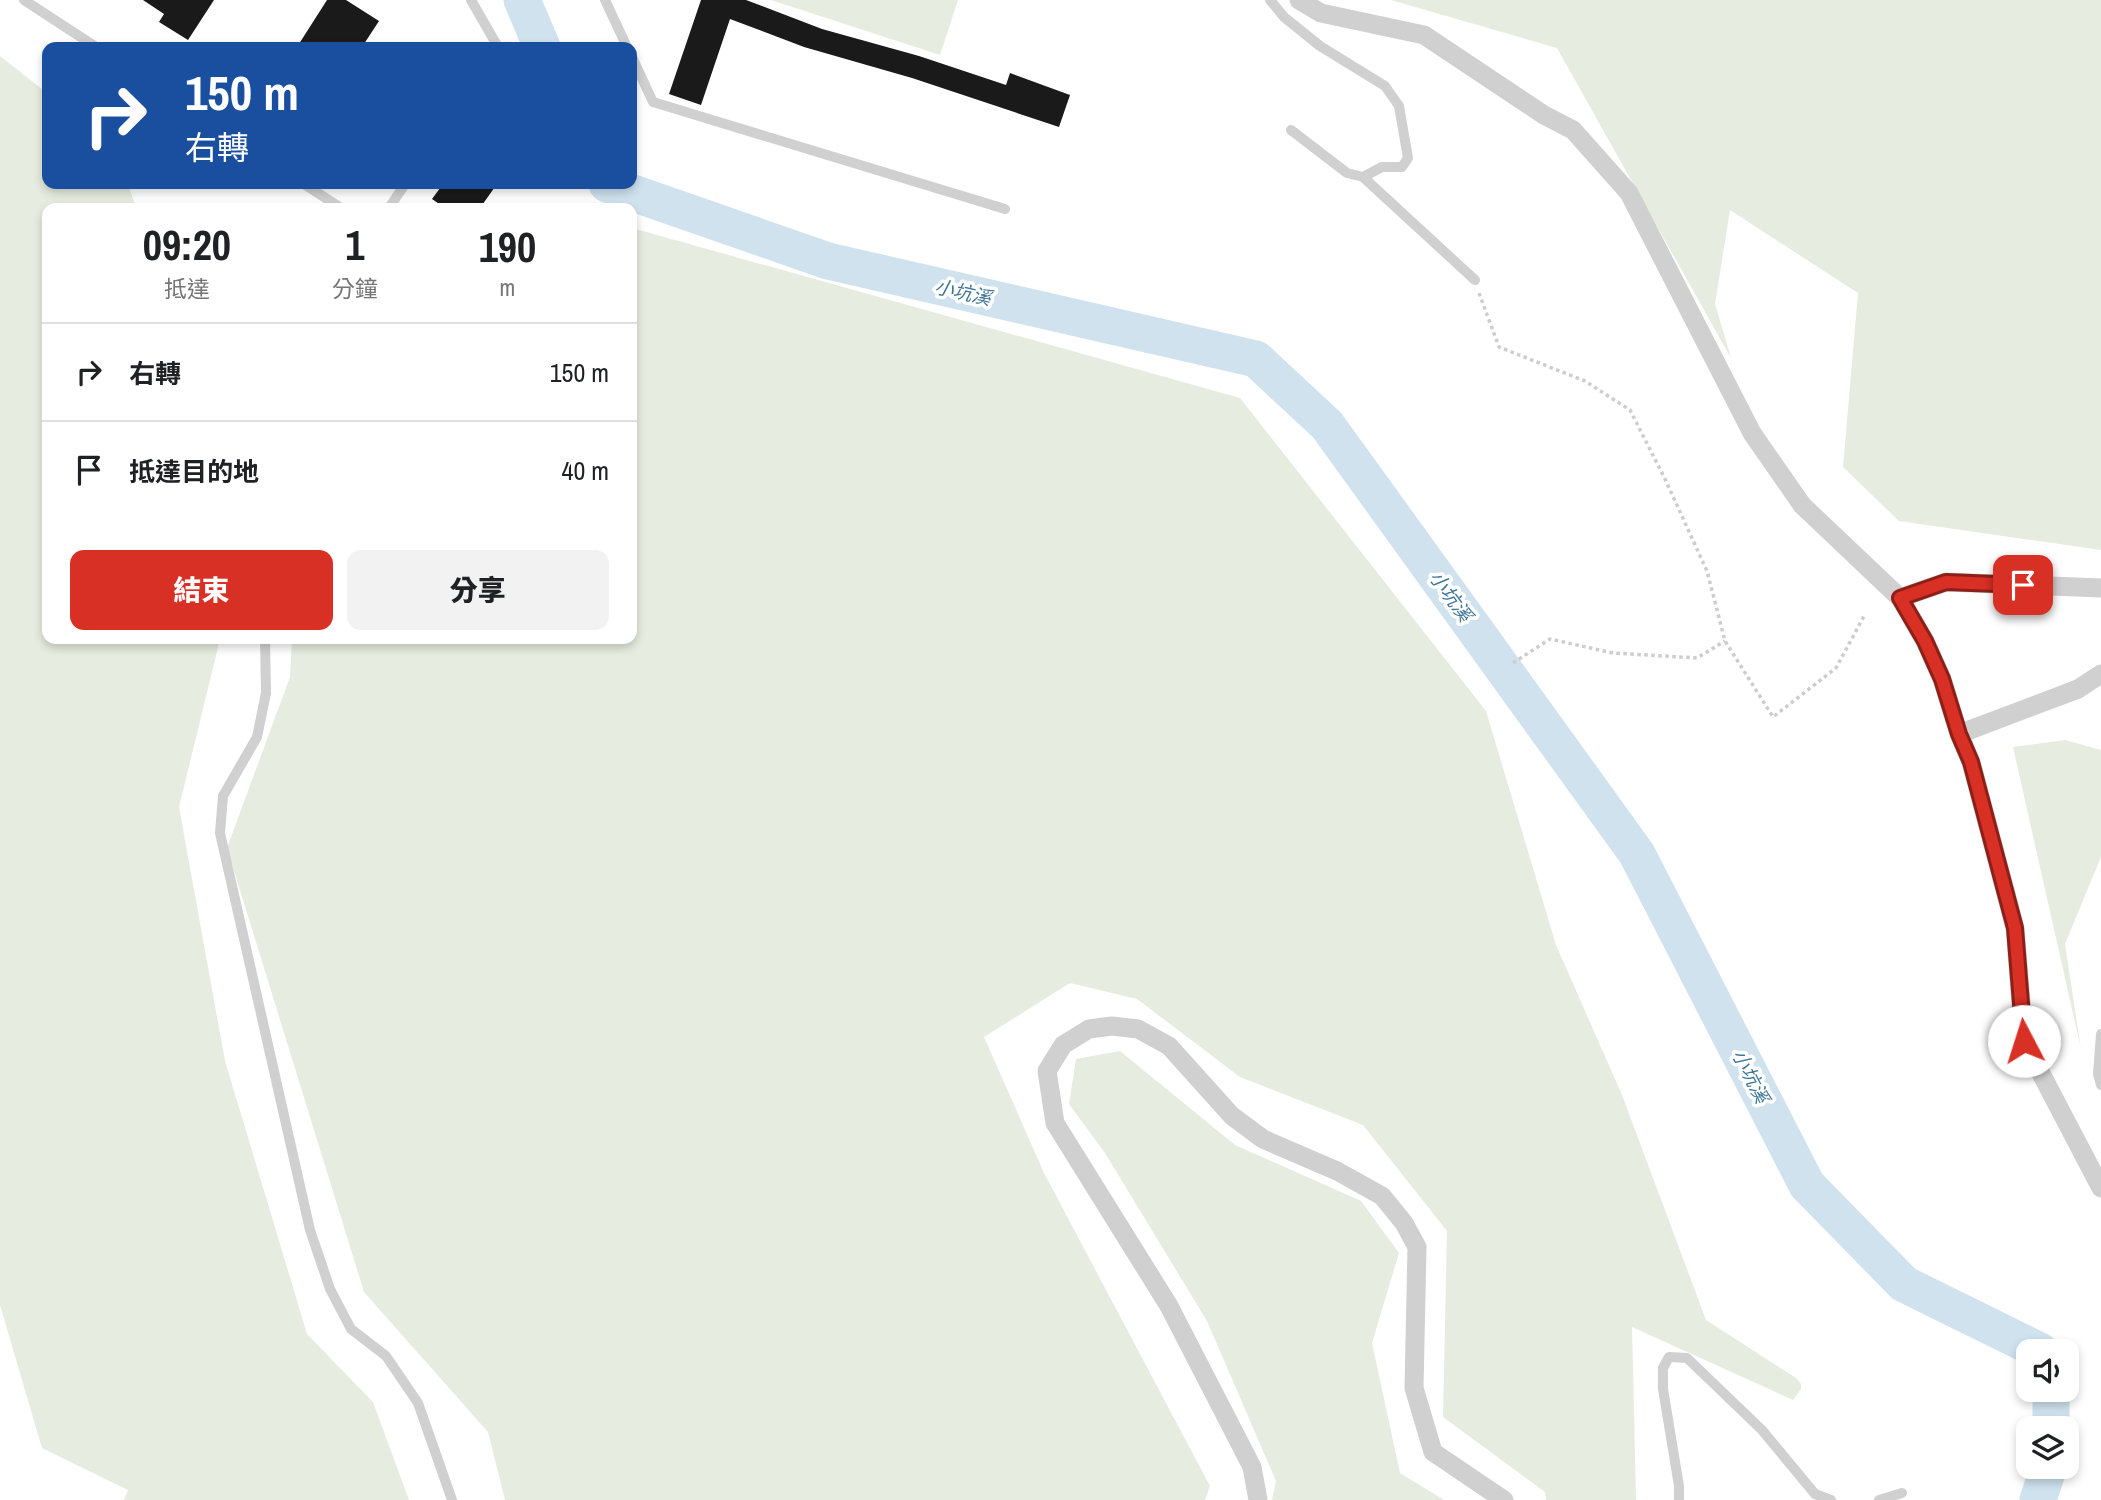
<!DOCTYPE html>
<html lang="zh-TW">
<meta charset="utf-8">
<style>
body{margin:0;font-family:"Archivo Narrow","Noto Sans TC",sans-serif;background:#f2f2f2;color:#202124;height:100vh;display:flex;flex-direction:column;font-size:26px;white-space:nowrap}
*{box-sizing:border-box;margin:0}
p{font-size:23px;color:#757577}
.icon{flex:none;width:38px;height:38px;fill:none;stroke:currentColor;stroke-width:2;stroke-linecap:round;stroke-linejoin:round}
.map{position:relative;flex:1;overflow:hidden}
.panel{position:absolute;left:42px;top:203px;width:595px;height:441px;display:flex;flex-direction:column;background:#fff;border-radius:14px;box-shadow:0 4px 10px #0003}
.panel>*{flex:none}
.banner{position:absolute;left:42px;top:42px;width:595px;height:147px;border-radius:14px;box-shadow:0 4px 10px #0003;background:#1a4fa0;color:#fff;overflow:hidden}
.fabs{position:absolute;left:2016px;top:1339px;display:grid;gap:14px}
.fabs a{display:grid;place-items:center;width:63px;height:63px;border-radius:14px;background:#fff;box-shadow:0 4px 10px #0003;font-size:35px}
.pin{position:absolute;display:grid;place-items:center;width:60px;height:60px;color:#fff;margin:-30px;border-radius:14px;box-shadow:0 4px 10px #0006}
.me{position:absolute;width:77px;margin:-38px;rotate:355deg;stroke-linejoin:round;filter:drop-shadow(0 0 5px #0008)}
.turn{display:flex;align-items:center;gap:24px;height:147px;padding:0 28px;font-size:32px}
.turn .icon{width:91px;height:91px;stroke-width:2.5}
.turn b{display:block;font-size:49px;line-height:60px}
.eta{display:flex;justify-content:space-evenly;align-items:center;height:119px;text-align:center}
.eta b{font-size:42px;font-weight:800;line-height:49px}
.primary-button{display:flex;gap:14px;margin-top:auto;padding:14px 28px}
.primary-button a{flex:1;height:80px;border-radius:14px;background:#d93025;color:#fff;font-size:28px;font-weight:800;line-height:80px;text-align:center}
.primary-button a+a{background:#f2f2f2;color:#202124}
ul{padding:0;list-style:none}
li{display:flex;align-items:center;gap:21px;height:98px;padding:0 28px;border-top:2px solid #e0e0e0}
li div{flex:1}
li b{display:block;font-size:26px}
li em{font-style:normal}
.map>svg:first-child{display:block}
.green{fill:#e6ecdf}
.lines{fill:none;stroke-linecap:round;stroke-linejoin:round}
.river{stroke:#cfe2ee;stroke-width:37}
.building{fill:#1a1a1a}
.path{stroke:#cdcdcd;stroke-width:3.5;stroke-dasharray:3.5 3.5;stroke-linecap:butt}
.service{stroke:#d0d0d0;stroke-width:10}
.minor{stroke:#d0d0d0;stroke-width:19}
.route-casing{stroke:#8d1f18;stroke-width:18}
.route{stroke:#d93025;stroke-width:12}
.labels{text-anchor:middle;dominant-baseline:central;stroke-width:7;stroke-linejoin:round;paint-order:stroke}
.water-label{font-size:19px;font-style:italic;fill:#3f7597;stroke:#fff}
</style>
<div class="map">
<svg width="2101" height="1500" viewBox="0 0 2101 1500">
<rect width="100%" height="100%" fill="#fff"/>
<!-- green -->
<path class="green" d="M771,0H958L940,55Z
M1391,0H2101V550L1899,521L1843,467L1858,293L1730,210L1715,304L1731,358L1557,48Z
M0,56L47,93V184H128L136,208H47V639H220L179,807L225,1061L307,1334L373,1402L409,1500H124L128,1490L42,1448L0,1305Z
M632,228L1240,398L1486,711L1556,945L1622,1095L1706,1320L1796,1378L1801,1384V1389L1793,1400L1632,1327L1636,1500H1546L1545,1492L1443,1417L1447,1231L1363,1125L1240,1077L1137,999L1070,983L984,1037L1044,1173L1210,1486L1205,1500H505L488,1432L364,1292L227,848L290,677L292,639H632Z
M2065,740L2101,750V857L2065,944L2081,1049L2013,747Z
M1120,1051L1235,1145L1361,1201L1399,1253L1372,1343L1400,1473L1444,1500H1272L1276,1481L1207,1321L1105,1153L1069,1104L1076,1059Z"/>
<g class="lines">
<!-- river -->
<path class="river" d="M522,0L542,47
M607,184L828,261L1256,359L1327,425L1637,854L1807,1185L1904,1284L2040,1351
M2051,1390V1428
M2038,1500L2049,1466"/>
</g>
<!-- building -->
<path class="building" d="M143,0H214L188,40L159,22L164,14Z
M327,0H346L379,21L362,47H297Z
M701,0H746L822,29L919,56L1006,85L1010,73L1070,95L1059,127L912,78L804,47L730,19L701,105L669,94Z
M443,184H497L480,208H445L432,199Z"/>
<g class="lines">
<!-- path -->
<path class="path" d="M1479,293L1499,347L1585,381L1630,410L1665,479L1707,571L1725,641L1773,717L1836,668L1864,616
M1513,663L1550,639L1613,653L1697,658L1725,641"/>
<!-- service -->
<path class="service" d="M24,0L96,47
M471,0L498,47
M605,0L627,47
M1270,0L1284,17L1320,46L1385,86L1399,106L1408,158L1402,167H1382L1363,177L1475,280
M632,57L653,102L1005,209
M1291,130L1347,173L1363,177
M304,184L341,208
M389,208L405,184
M265,639L266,693L257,737L223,796L220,833L310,1230L330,1289L351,1329L386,1356L418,1403L452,1500
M2101,1034L2098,1074L2101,1085
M1679,1500V1486L1663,1389V1368L1669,1357L1687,1358L1762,1430L1815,1494L1831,1500
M1879,1500L1902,1493"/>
<!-- minor -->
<path class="minor" d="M1299,0L1321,13L1424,35L1544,115L1573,130L1629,193L1752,433L1802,505L1900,598L1925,641L1942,679L1959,734L1971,762L2015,928L2024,1041L2101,1188
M1900,598L1946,582L2101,588
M1959,734L2078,689L2101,674
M1258,1500L1252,1467L1169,1306L1055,1123L1047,1071L1063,1045L1089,1029L1112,1026L1138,1029L1169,1046L1232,1116L1263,1139L1337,1171L1382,1196L1404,1223L1417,1247L1414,1388L1433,1452L1504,1500"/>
</g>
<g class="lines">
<defs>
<path id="route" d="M2023,585L1946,582L1900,598L1925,641L1942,679L1959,734L1971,762L2015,928L2024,1041"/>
</defs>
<!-- route casing -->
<use href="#route" class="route-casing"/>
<!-- route -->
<use href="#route" class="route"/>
</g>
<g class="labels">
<!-- water labels -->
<g class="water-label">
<text transform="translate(963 292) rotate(13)">小坑溪</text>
<text transform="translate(1451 596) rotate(54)">小坑溪</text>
<text transform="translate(1751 1076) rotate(63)">小坑溪</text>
</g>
</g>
</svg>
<div class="fabs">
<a><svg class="icon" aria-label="sound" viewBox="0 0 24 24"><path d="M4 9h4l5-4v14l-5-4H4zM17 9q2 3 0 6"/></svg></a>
<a><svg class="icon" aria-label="layers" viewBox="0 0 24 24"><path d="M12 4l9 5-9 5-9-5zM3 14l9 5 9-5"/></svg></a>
</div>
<div class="pin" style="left:2023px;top:585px;background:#d93025"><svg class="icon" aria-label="arrive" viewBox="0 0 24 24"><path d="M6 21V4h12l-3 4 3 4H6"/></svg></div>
<svg class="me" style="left:2024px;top:1041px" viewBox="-20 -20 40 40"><circle r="19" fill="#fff"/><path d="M0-13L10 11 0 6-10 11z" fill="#d93025"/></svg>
<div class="banner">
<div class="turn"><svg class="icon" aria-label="right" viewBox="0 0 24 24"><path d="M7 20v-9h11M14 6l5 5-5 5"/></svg><div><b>150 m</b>右轉</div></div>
</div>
<section class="panel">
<div class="eta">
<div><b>09:20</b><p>抵達</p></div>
<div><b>1</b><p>分鐘</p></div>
<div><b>190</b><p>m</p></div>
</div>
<ul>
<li><svg class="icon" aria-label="right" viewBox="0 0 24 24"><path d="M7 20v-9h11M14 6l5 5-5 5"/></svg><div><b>右轉</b></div><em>150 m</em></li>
<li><svg class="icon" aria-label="arrive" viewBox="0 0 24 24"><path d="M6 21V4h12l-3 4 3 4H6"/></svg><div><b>抵達目的地</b></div><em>40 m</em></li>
</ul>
<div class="primary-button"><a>結束</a><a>分享</a></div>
</section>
</div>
